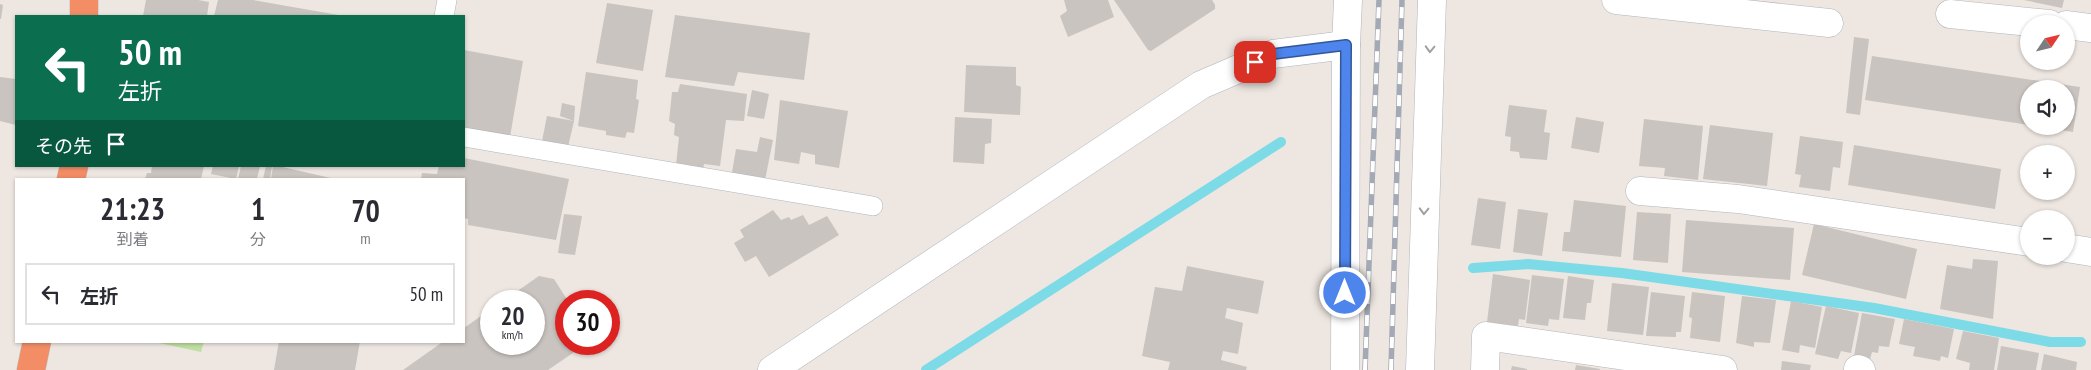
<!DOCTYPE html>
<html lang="ja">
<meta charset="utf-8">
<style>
body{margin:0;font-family:"PT Sans Narrow","Noto Sans JP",sans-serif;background:#f7f7f7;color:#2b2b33;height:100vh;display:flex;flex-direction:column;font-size:19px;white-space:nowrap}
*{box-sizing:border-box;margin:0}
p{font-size:16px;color:#7c7c81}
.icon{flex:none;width:28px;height:28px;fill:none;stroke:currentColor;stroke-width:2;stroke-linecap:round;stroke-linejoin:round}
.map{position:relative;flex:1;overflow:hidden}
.panel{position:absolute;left:15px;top:178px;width:450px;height:165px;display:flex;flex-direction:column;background:#fff;border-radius:0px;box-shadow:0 1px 4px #0004}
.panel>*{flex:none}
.banner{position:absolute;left:15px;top:15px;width:450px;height:152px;border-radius:0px;box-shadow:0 1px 4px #0004;background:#0b6e4f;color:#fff;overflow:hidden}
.needle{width:32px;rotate:55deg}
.controls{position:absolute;left:2020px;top:15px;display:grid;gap:10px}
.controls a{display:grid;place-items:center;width:55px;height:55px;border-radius:50%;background:#fff;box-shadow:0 1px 4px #0004;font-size:25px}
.speed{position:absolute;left:480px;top:290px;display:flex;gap:10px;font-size:25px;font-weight:700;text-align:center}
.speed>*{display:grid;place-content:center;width:65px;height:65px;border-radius:50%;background:#fff;box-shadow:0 1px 4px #0004;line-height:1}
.speed small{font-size:12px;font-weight:400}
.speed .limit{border:8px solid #d22;background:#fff;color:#111}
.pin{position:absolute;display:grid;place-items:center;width:42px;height:42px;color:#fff;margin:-21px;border-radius:10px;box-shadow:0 2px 8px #0006}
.me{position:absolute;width:55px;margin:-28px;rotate:0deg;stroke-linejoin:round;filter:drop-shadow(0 0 4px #0008)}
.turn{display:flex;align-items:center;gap:18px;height:105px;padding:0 20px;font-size:22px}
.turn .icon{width:65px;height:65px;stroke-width:2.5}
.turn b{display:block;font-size:35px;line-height:42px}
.then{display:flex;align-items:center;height:48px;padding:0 20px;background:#0003;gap:10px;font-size:19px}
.eta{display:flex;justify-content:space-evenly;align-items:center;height:85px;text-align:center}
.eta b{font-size:30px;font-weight:700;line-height:35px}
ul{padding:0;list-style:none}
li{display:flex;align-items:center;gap:15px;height:62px;margin:0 10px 8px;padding:0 10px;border:2px solid #e1e1e2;border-radius:0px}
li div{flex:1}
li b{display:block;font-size:19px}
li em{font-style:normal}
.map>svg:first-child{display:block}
.green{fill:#c0dfa2}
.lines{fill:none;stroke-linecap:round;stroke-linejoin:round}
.stream{stroke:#7cdbe6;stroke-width:10}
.building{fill:#c9c4bf}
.lane-casing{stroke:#b1b5bc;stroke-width:20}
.street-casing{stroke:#b1b5bc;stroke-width:29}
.secondary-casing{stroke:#b1b5bc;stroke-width:29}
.highway-casing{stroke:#c4c4c4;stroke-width:29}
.lane{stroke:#fff;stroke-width:19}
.street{stroke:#fff;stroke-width:28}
.secondary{stroke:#fff;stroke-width:28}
.highway{stroke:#f28d66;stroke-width:28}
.rail-casing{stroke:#a3a9b5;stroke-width:5.5}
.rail{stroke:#fff;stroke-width:4;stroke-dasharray:11;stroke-linecap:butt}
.oneway{stroke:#a0a0a0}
.route-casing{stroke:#335699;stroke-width:12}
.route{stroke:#4e85ec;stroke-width:9}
</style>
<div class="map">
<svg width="2091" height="370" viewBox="0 0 2091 370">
<rect width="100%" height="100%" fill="#ede6e1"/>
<!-- green -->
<path class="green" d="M150,341H204L201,352Z"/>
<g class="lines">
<!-- stream -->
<path class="stream" d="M1473,268L1528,264L1622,273L1874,308L2050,342H2081
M926,370L1281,142"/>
</g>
<!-- building -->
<path class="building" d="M146,0H198L209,2L207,16H143Z
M218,0H253L344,16H214Z
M1064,0H1108L1114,17L1068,37L1060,16L1067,11Z
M1114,0H1212L1215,5V9L1151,51L1148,50Z
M2024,0H2064L2062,8Z
M607,3L653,10L643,71L596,63Z
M0,4L3,5L1,19H0Z
M675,15L810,33L804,80L738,72L734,86L665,77Z
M1854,37L1869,39L1860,115L1846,113Z
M464,50L523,61L510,137L464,128Z
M1872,56L2080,87L2073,132L2042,127L2066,126V89H2029V125L1865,100Z
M966,65L1016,67V85L1021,87L1020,115L964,112Z
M586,72L638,80L636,99L639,100L634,133L627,132L625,138L606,135V131L578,126Z
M0,77L16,79V125L0,121Z
M680,84L747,94L744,121L726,120L720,166L704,164L703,170L676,165L679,137L674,135L675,124L669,121L672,92H678Z
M752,90L769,94L764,119L747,116Z
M780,100L848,111L839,168L815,164V155L801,152L799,164L774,160Z
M562,103L575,106L574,121L560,116Z
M1509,105L1547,110L1544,132L1550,133L1547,160L1520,158L1519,152L1510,151L1511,137L1505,136Z
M547,116L574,121L568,147L542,141Z
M955,117L992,119L991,143L985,144L984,164L953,162Z
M1576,117L1604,122L1599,153L1571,148Z
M1644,119L1703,126L1698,180L1664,176L1665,168L1639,166Z
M1710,125L1773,133L1767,186L1703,179Z
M1800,136L1843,142L1840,168L1833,167L1830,191L1799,187L1801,175L1795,174Z
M760,137L773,140L764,185L731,178L736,149L757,152Z
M1854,145L2001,169L1995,209L1848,185Z
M464,158L569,179L556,240L468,225V219L464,218V179H421L422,173L437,174L439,166H464Z
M152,166H204L201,179H145L147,173H151Z
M213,166H239L236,179L211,174Z
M241,166H260L257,179H238Z
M266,166H272L270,179H263Z
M273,166H278L335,179H271Z
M1478,198L1506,202L1500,249L1471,245Z
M1574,200L1626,206L1621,257L1562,251L1564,232H1570Z
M1518,209L1548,213L1542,256L1513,252Z
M773,210L781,220L789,217L791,220L803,215L809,225L827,216L839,235L769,277L756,256L745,262L734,243L744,237L740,230Z
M1637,212L1671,214L1668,263L1633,260Z
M564,214L582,216L575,255L558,253Z
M1686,220L1794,228L1790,280L1682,272Z
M1814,224L1917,249L1906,299L1802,275Z
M1973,259L1998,261L1993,319L1940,309L1947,265L1972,269Z
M1187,266L1264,281L1258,314L1227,308L1225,318L1243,323L1238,354L1223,351L1221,360L1247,367L1246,370H1168L1170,362L1142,356L1155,287L1182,291Z
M1493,274L1530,280L1525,320L1519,319L1518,326L1487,322Z
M1532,275L1564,279L1559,320L1549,319L1548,326L1526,323Z
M539,276L554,279L568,301L566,344H586L548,370H403L444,341H464V328L491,309V344H534V301H503Z
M1568,276L1594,280L1591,303H1587L1585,320L1563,318Z
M1612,283L1649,287L1643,335L1607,331Z
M1651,292L1685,296L1681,332H1676V337L1646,336Z
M1692,292L1725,296L1720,342L1690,338L1692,318L1689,317Z
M1742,296L1776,300L1770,343L1754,342V347L1736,343Z
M1791,301L1822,307L1815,348L1800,345L1799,353L1782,350Z
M1826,306L1859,313L1851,353L1841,351L1838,359L1815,354Z
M1862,313L1895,319L1889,347L1879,346L1878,353L1872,352L1870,359L1854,356Z
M1904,319L1954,329L1948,358L1941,356L1940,361L1913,356L1915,347L1899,344Z
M1963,331L1999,338L1994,370H1969L1970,363L1956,359Z
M279,341H360L355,370H274Z
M2001,346L2039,353L2036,370H1997Z
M2044,354L2077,362L2076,370H2041Z
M1782,361L1811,365L1810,370H1781Z
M1576,365L1600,369V370H1575Z
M1512,366L1527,369V370H1511Z"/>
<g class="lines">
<defs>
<path id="lane" d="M444,16L447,0
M464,137L873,206"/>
<path id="street" d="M1616,0L1829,23
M1950,14L2049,24
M2066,25L2091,28
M1640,191L1738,199L2029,242
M2066,248L2091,252
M1858,369L1861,370
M1345,370L1346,45L1348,0
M1420,370L1432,0
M1485,370L1486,336L1723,370"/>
<path id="secondary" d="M772,370L1201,85L1273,54L1346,45"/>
<path id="highway" d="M84,16V0
M71,179L74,166
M31,370L37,341"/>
</defs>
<!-- lane casing -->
<use href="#lane" class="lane-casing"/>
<!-- street casing -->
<use href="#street" class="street-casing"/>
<!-- secondary casing -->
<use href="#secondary" class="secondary-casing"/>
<!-- highway casing -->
<use href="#highway" class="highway-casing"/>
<!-- lane -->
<use href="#lane" class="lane"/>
<!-- street -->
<use href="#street" class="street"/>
<!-- secondary -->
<use href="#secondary" class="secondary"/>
<!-- highway -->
<use href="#highway" class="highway"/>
<defs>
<path id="rail" d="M1365,370L1379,0
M1391,370L1402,0"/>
</defs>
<!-- rail casing -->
<use href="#rail" class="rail-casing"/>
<!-- rail -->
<use href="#rail" class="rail"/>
</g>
<!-- one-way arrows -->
<defs><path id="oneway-chevron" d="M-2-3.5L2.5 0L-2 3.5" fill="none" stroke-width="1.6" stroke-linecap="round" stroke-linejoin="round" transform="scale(1.25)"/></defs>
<g class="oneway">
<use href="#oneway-chevron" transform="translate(1430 49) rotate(92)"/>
<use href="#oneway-chevron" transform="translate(1424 211) rotate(92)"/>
</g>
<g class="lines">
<defs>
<path id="route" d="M1255,62L1273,54L1346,45L1345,293"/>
</defs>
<!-- route casing -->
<use href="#route" class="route-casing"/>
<!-- route -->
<use href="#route" class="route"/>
</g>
</svg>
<div class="controls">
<a><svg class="needle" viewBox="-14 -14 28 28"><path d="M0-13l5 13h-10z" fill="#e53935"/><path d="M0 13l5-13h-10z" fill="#7c7c81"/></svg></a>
<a><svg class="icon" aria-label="sound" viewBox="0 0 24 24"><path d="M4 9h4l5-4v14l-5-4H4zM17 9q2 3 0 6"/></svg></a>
<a>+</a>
<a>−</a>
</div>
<div class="speed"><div>20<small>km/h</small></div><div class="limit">30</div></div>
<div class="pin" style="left:1255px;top:62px;background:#d93025"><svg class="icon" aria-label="arrive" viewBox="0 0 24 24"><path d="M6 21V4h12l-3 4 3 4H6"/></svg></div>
<svg class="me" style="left:1345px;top:293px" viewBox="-20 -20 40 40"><circle r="17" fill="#4e85ec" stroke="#fff" stroke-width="3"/><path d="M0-11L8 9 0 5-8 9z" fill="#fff"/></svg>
<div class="banner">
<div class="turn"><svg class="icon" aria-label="left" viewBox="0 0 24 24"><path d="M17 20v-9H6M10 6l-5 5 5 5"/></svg><div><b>50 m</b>左折</div></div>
<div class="then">その先<svg class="icon" aria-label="arrive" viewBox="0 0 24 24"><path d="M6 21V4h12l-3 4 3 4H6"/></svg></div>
</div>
<section class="panel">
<div class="eta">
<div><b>21:23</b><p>到着</p></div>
<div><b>1</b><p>分</p></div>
<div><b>70</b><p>m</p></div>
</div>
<ul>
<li><svg class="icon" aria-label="left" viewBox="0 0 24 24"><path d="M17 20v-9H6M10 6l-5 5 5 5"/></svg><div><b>左折</b></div><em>50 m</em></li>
</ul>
</section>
</div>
